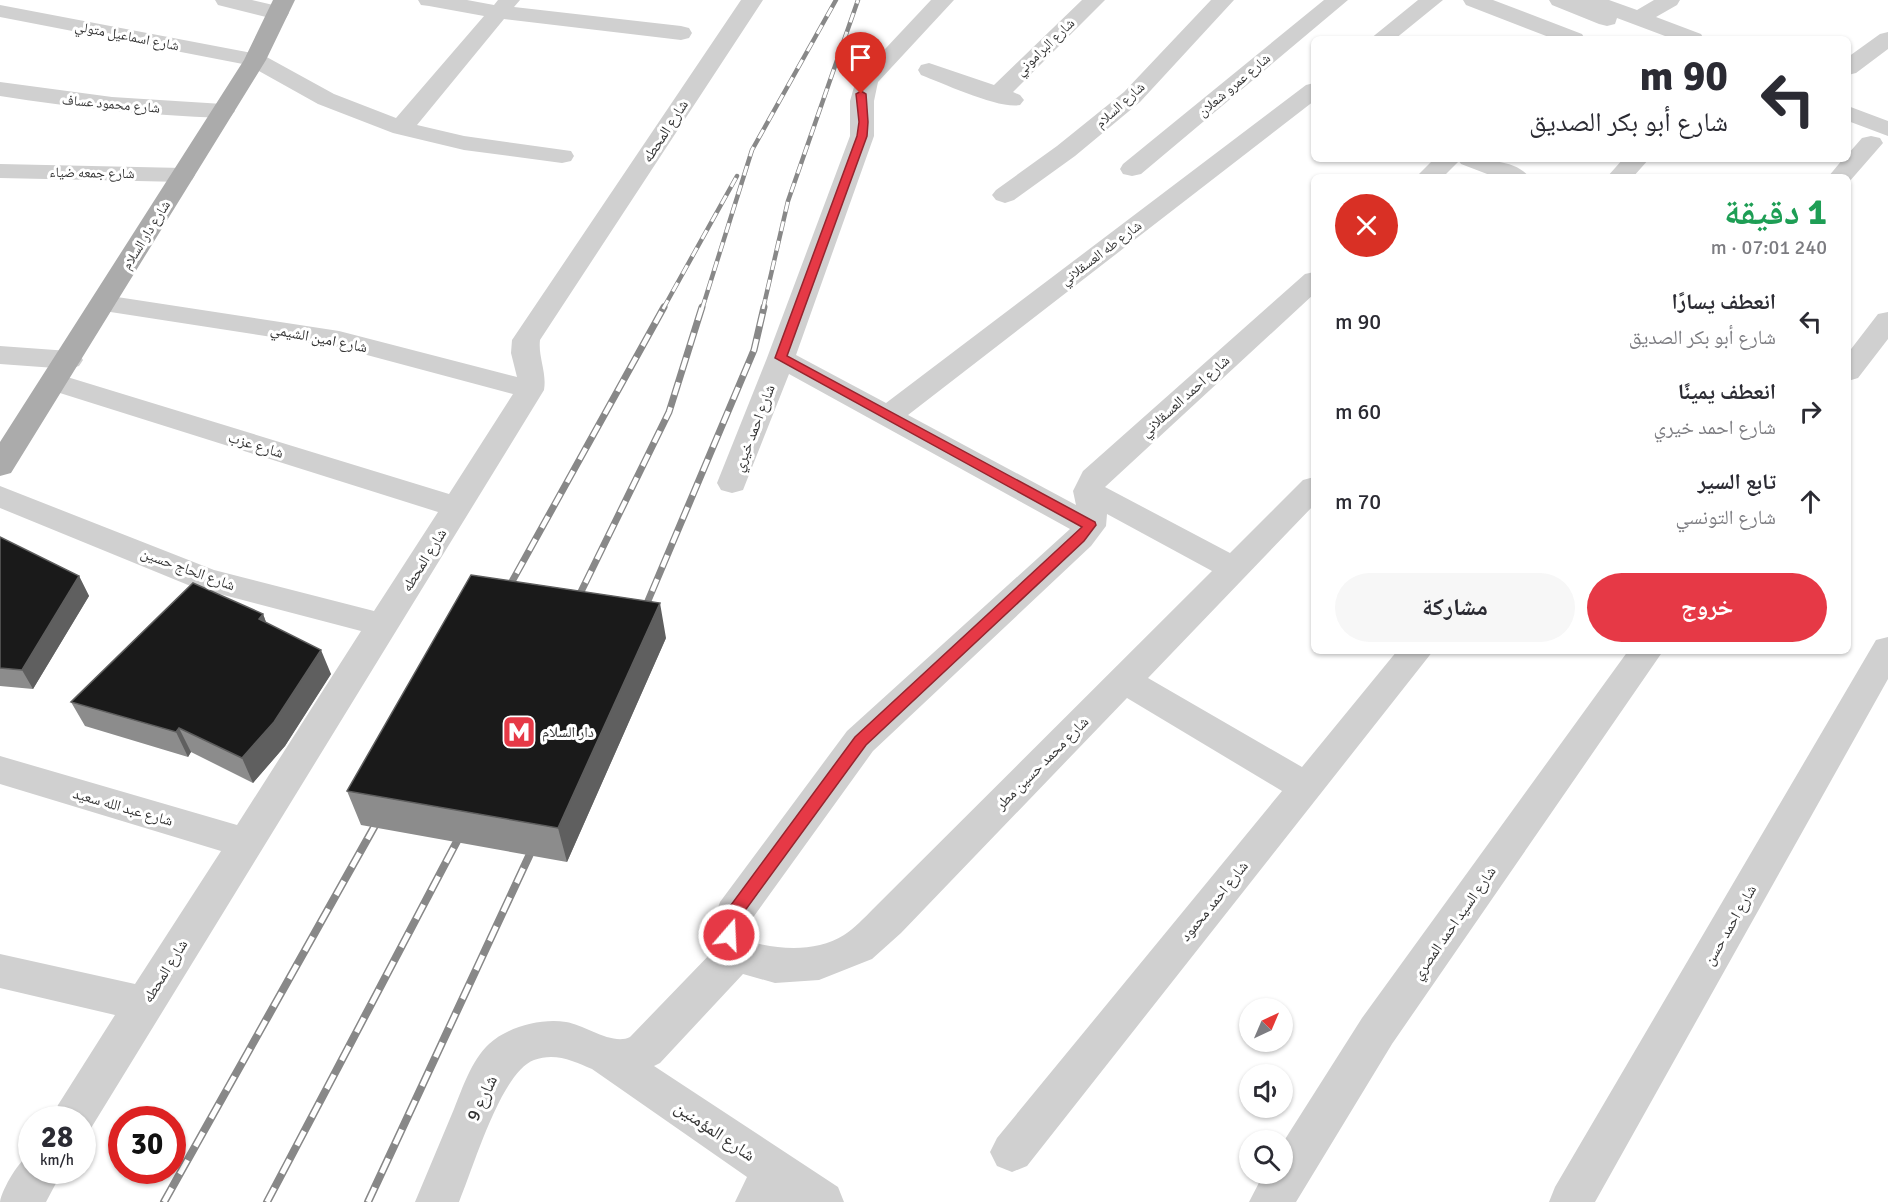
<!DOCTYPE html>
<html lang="ar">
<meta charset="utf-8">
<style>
body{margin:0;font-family:Signika,"Noto Naskh Arabic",sans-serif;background:#f7f7f7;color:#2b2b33;direction:rtl;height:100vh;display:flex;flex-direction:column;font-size:22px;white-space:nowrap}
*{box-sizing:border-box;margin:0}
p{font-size:20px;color:#7c7c81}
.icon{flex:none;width:33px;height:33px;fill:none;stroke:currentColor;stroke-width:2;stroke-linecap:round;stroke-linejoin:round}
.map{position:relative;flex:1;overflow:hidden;direction:ltr}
.details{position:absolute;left:1311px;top:174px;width:540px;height:480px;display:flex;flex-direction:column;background:#fff;border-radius:9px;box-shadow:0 2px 4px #0004;direction:rtl}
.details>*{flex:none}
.banner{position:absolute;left:1311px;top:36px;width:540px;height:126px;border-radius:9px;box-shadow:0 2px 4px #0004;direction:rtl;background:#fff;color:#2b2b33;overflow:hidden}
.needle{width:39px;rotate:44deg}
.controls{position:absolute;left:1239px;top:998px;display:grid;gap:12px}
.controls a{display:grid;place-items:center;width:54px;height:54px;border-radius:50%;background:#fff;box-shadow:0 2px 4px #0004;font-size:30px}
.speed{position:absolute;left:18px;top:1106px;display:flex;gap:12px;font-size:30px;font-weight:700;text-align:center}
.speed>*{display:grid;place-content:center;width:78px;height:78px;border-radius:50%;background:#fff;box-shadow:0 2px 4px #0004;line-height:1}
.speed small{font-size:15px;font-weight:400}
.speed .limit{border:9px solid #d22;background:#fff;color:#111}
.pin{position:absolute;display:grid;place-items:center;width:51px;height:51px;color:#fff;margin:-62px -26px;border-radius:50% 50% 50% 0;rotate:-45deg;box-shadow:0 0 6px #0007}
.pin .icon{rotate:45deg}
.me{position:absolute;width:66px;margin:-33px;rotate:19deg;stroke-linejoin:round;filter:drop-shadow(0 0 4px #0008)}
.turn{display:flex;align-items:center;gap:21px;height:126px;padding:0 24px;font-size:27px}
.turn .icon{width:78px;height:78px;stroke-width:2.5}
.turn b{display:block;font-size:42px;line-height:51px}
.round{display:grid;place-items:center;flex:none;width:63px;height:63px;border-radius:32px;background:#f7f7f7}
.headline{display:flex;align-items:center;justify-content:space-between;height:102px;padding:0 24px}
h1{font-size:36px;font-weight:700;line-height:45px;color:#1e9e55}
.cta{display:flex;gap:12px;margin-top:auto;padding:12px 24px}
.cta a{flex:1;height:69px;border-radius:36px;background:#e63946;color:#fff;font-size:24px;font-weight:700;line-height:69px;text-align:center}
.cta a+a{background:#f7f7f7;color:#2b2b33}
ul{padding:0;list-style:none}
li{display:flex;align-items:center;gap:18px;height:90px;padding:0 24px}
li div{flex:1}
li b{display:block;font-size:22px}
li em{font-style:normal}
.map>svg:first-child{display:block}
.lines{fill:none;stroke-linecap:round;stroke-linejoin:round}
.minor{fill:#d0d0d0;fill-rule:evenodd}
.major{fill:#ababab;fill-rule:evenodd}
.rail-far2-casing{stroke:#888;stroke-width:4.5}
.rail-far1-casing{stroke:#888;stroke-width:7}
.rail-casing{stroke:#888;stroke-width:8}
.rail-far2{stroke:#fff;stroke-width:3;stroke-dasharray:10;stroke-linecap:butt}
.rail-far1{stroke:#fff;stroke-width:4.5;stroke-dasharray:13;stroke-linecap:butt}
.rail{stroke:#fff;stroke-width:5;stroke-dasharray:16;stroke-linecap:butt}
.wall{fill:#8c8c8c}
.shaded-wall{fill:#5f5f5f}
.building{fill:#1a1a1a;stroke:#5f5f5f;stroke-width:1.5}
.route{fill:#e63946;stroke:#96252e;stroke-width:1.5}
.labels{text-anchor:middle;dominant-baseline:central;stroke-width:6;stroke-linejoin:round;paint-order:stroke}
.far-street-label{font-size:14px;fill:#333;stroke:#fff}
.street-label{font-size:15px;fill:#333;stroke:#fff}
.poi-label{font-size:15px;fill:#333;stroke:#fff;text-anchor:start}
.near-street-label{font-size:18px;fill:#333;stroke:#fff}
</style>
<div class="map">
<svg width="1888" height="1202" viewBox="0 0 1888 1202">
<rect width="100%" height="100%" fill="#fff"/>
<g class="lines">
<!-- minor -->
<path class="minor" d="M215,0H252L286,8L289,13L286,18L278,20L218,5Z
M418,0H467L494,5L498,0H520L514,7L681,26L689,28L692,33L689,38L681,40L504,19L417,125L464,136L571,151L574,156L571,161L562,163L464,150L393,133L318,104L248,65L0,17V5L263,55L334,94L396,118L484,16L429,6L421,5Z
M741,0H763L540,340C538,357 547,372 544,390L88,1133L82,1135V1119H52L58,1105L115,1015L0,988V954L135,984L221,851L0,784V756L237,825L361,631L193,587L0,508V486L214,570L374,611L438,512L44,388L40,382L44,376L54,373L64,376L449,494L513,394L337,347L104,311L94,309L90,303L94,297L104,295L339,331L517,377L511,353L512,340Z
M931,0H954L878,82L874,101V136L796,355L886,403L1306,85L1314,83V101L908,415L1076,505L1073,491L1083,471L1305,274L1314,272V294L1105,487L1230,553L1303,480L1314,477V505L1148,678L1302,767L1397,651H1433L1027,1166L1012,1172L997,1166L990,1152L997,1138L1282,791L1127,698L901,933L872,959L819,980L775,983L743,974L660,1063L654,1066L838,1187L844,1202H735L747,1177L592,1069C574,1061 555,1052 534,1060C501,1072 473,1169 459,1202H415C428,1171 441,1140 454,1109C463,1087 471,1061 489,1044C507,1027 541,1018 566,1022C585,1025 613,1046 630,1037L714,950L709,935L720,902L847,731L1070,529L789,374L743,490L732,493L721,490L717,483L767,358L850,136V101L856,80ZM1107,514L1212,571L873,909C864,918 855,928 844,935C817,952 781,950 751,942L749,935L752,919L873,751L1091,546L1106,526Z
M1082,0H1105L1013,92L1020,95L1024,100L1020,105C1001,110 942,83 921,75L918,70L921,65L929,63L994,85Z
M1211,0H1234L1140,102L1075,156L1014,200L1005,203L996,200L992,195L996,190L1057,146L1124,92Z
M1324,0H1348L1141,174L1132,176L1123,174L1120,169L1123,164Z
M1418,0H1443L1395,39H1370Z
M1463,0H1493L1582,34L1585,39H1554L1466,5Z
M1549,0H1609L1637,10L1654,0H1680L1677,5L1656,17L1701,34L1704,39H1673L1617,18L1615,24L1607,26L1599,24L1552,5Z
M1888,32V49L1856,73L1848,75V57L1880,34Z
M0,82L112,97L223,104L231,106L235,111L231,116L223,118C148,115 74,108 0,96Z
M1848,106L1888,121V136L1848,121Z
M1871,136L1880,138L1883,143L1849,182L1848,177H1828L1843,159H1848V154L1862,138Z
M1434,159C1458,159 1514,155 1529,177H1495L1461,164L1459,161L1443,177H1416Z
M1623,159H1649L1633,177H1607Z
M0,164L183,168L192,170L195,175L192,180L183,182L0,178Z
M1888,312V339L1858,378L1848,381V353L1878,314Z
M0,346L69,351L79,354L83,360L79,366L69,369L0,364Z
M1888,637V679L1595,1202H1549L1555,1187L1876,640Z
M1628,651H1663L1392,1044L1296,1202H1249L1264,1173H1282V1144L1362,1018Z
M32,1153V1170H63L46,1202H0C2,1189 20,1158 32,1153Z"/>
<!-- major -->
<path class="major" d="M273,0H295L266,60L11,473L0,476V442L244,60Z"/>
<defs>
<path id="rail-far2" d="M663,309L737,176
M702,309L752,150L836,0
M763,309L788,201L858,0"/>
<path id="rail-far1" d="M504,596L664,307
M574,606L669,412L702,307
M642,615L754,350L764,307"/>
<path id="rail" d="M164,1202L382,813
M267,1202L465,826
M368,1202L536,841"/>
</defs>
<!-- rail-far2 casing -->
<use href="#rail-far2" class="rail-far2-casing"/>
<!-- rail-far1 casing -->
<use href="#rail-far1" class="rail-far1-casing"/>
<!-- rail casing -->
<use href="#rail" class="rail-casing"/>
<!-- rail-far2 -->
<use href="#rail-far2" class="rail-far2"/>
<!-- rail-far1 -->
<use href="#rail-far1" class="rail-far1"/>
<!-- rail -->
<use href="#rail" class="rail"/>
</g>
<!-- wall -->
<path class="wall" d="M0,537L79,576L89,596L33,689L0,686Z
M263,614L266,622L331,674L285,746L253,783L191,752L188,757L85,726L71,702Z
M666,638L567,862L361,825L347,791Z"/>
<!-- shaded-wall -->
<path class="shaded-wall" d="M79,576L89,596L33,689L22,670Z
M660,603L666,638L567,862L558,828Z
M263,614L272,639L259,619Z
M321,650L331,674L285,746L253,783L242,758Z
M179,728L191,752L188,757L176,732Z"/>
<!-- building -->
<path class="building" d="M0,537L79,576L22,670L0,668Z
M471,575L660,603L558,828L347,791Z
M193,583L263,614L259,619L321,650L274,722L242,758L179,728L176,732L71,702Z"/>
<!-- route -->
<path class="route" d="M861,91L866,94L868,122L867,136L787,356L1095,522L1096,525L1084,541L866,745L741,916L735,940L729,942L723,940L721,935L728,909L855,737L1082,527L775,358L857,136L859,122L856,94Z"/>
<!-- icons -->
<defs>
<symbol id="metro-square" viewBox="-11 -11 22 22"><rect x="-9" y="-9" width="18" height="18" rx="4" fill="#e63946" stroke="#fff"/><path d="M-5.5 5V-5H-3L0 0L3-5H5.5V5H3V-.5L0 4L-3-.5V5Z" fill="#fff"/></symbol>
</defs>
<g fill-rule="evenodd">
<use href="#metro-square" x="500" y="713" width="38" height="38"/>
</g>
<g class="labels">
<!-- far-street labels -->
<g class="far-street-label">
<text transform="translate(127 36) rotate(11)">شارع اسماعيل متولي</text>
<text transform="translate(1045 47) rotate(-44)">شارع البراموني</text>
<text transform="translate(1234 85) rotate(-40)">شارع عمرو شعلان</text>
<text transform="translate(111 104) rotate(5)">شارع محمود عساف</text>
<text transform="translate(1120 105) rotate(-42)">شارع السلام</text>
<text transform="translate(92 173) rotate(1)">شارع جمعه ضياء</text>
<text transform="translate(146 235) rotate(-58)">شارع دار السلام</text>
<text transform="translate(1101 253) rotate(-37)">شارع طه العسقلاني</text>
</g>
<!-- street labels -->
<g class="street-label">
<text transform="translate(665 131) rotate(-57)">شارع المحطه</text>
<text transform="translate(319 338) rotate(11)">شارع امين الشيمي</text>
<text transform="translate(1185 396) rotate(-42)">شارع احمد العسقلاني</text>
<text transform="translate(754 428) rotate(-69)">شارع احمد خيري</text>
<text transform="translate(256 445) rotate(17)">شارع عزب</text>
<text transform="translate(424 560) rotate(-58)">شارع المحطه</text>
<text transform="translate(188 569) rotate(20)">شارع الحاج حسين</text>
<text transform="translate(1042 763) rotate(-45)">شارع محمد حسين مطر</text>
<text transform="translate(123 807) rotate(16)">شارع عبد الله سعيد</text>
<text transform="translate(1214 901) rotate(-51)">شارع احمد محمود</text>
<text transform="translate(1454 923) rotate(-55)">شارع السيد احمد المصري</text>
<text transform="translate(1730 925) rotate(-60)">شارع احمد حسن</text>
<text transform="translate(165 971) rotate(-58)">شارع المحطه</text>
</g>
<!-- poi labels -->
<g class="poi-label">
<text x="542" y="732">دار السلام</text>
</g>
<!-- near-street labels -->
<g class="near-street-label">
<text transform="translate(482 1098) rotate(-65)">شارع 9</text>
<text transform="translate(715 1131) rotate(34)">شارع المؤمنين</text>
</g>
</g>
</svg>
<div class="controls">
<a><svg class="needle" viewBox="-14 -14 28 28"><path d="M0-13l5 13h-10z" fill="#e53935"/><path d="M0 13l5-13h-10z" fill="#7c7c81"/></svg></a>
<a><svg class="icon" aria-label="sound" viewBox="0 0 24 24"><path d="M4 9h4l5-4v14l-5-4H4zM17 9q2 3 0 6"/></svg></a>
<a><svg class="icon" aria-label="search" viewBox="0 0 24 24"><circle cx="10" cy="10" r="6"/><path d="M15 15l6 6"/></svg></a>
</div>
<div class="speed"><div>28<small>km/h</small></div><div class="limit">30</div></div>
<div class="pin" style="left:861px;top:94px;background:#d93025"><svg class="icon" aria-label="arrive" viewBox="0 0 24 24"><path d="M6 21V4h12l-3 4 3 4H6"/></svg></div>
<svg class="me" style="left:729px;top:935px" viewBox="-20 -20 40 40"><circle r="17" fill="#e63946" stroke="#fff" stroke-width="3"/><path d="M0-11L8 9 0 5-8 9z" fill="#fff"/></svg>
<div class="banner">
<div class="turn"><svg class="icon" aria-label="left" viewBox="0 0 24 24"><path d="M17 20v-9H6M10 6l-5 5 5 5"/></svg><div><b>90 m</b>شارع أبو بكر الصديق</div></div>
</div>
<section class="details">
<div class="headline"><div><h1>1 دقيقة</h1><p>240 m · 07:01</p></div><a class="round" style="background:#d93025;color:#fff"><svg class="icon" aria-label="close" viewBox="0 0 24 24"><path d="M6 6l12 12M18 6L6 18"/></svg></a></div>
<ul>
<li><svg class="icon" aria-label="left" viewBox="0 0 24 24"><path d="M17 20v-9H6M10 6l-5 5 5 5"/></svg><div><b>انعطف يسارًا</b><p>شارع أبو بكر الصديق</p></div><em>90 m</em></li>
<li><svg class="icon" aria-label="right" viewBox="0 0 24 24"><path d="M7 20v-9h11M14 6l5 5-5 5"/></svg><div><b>انعطف يمينًا</b><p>شارع احمد خيري</p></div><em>60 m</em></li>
<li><svg class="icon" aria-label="ahead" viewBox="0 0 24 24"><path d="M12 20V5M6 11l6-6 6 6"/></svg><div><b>تابع السير</b><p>شارع التونسي</p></div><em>70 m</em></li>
</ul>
<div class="cta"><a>خروج</a><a>مشاركة</a></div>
</section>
</div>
